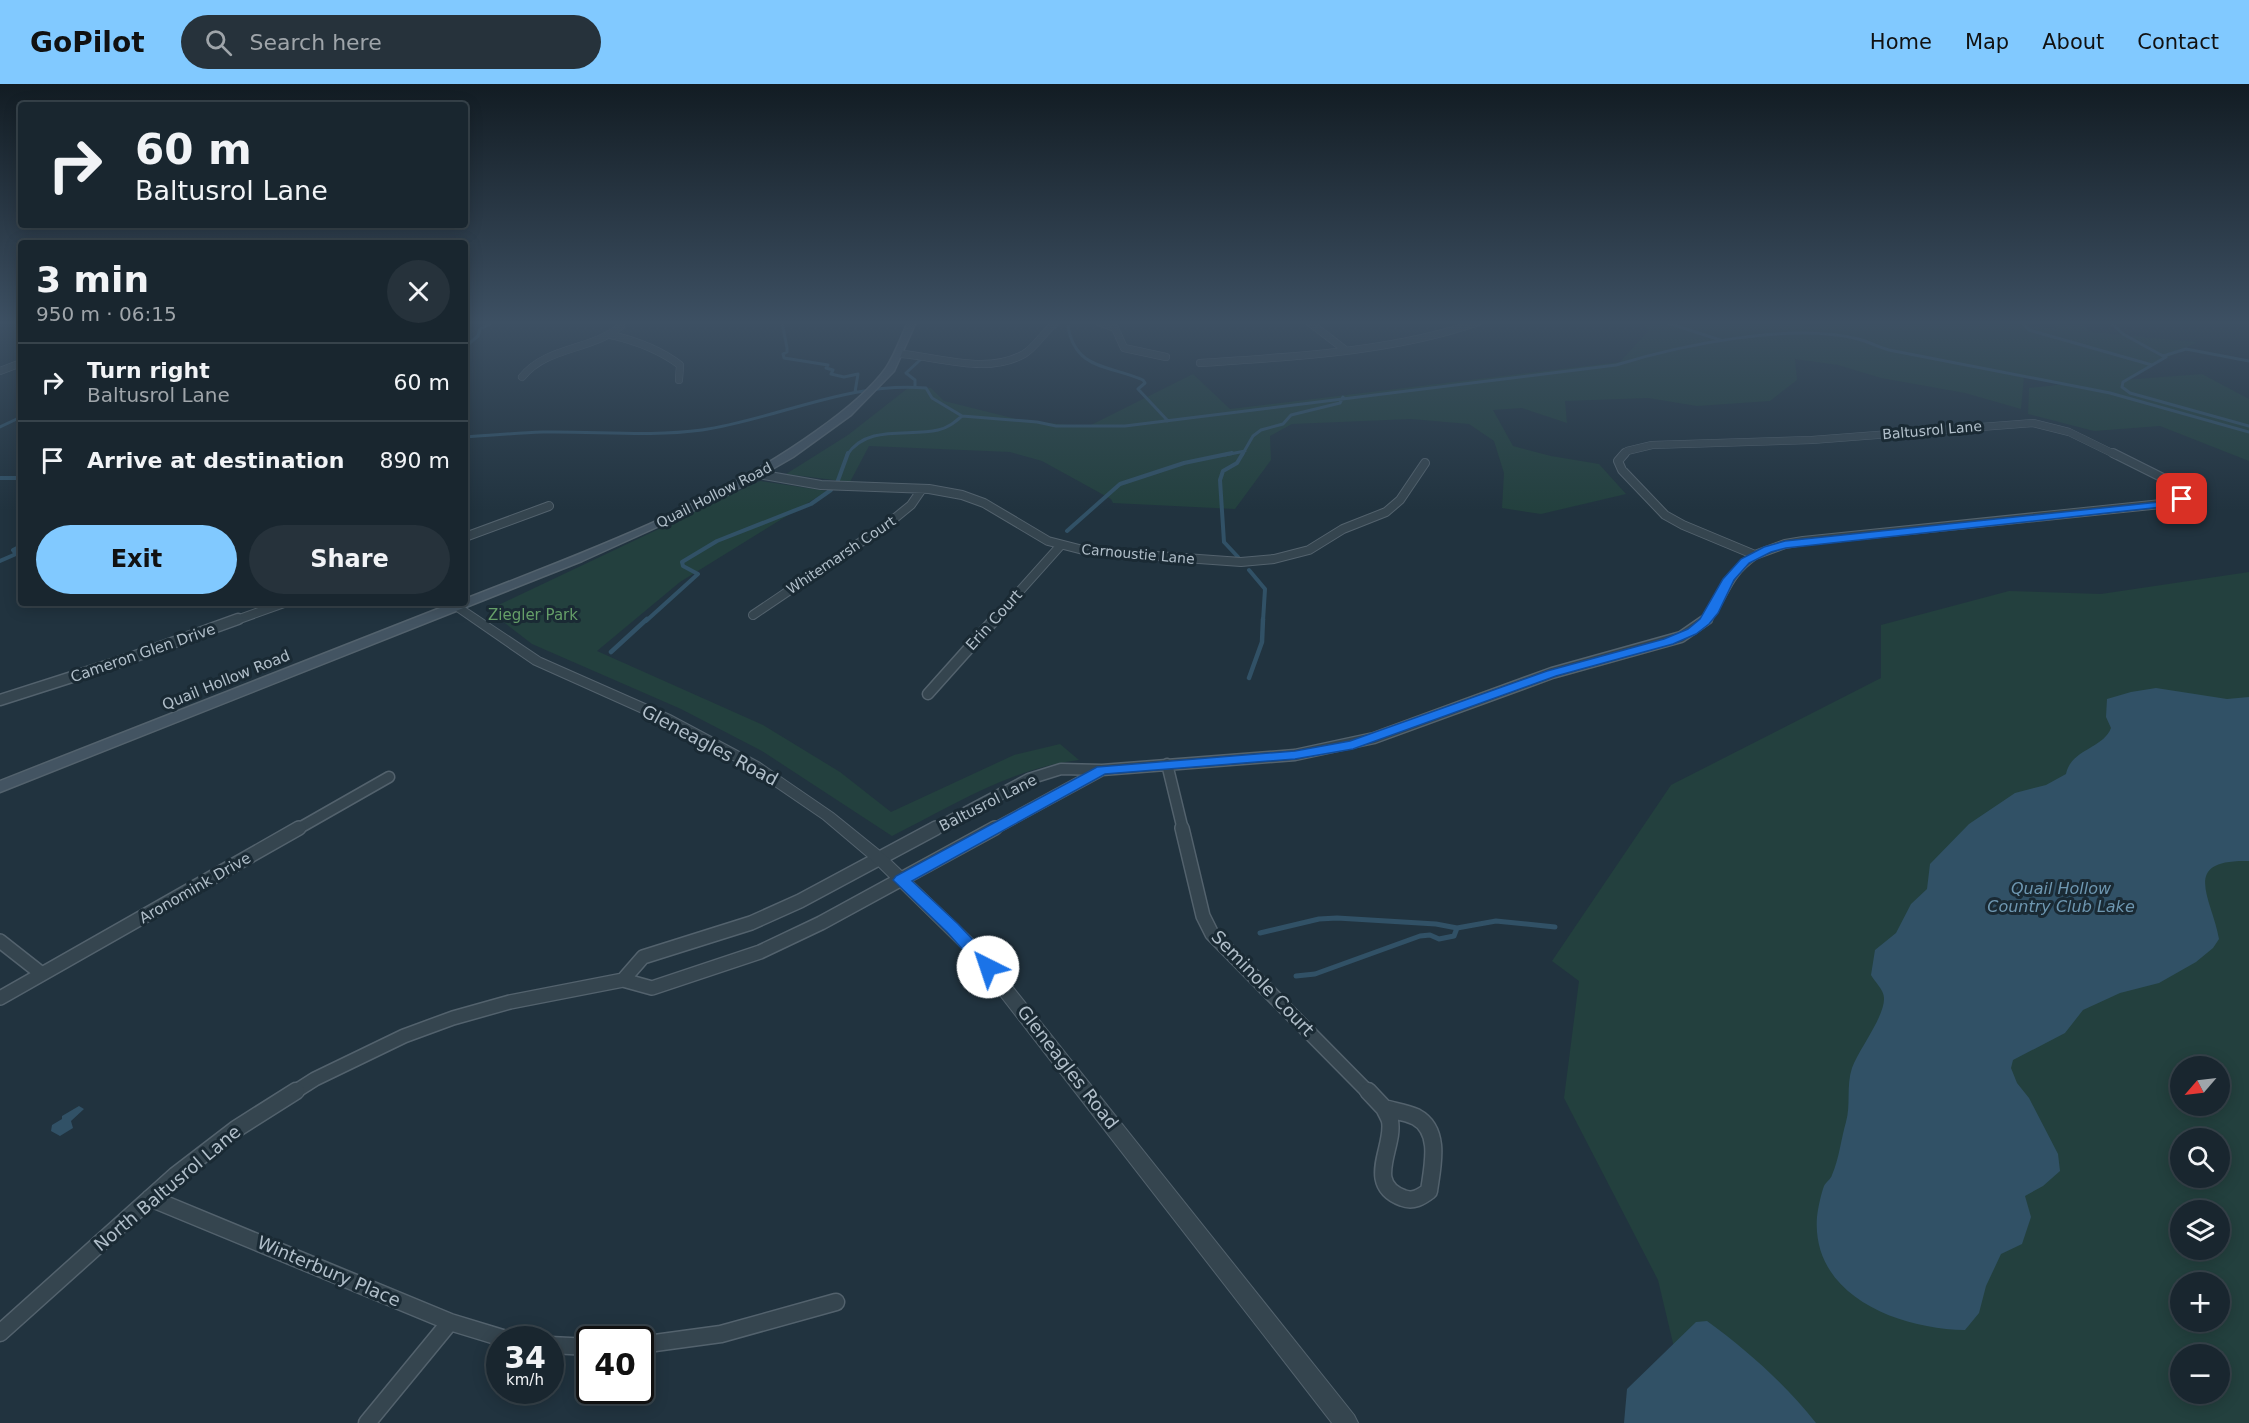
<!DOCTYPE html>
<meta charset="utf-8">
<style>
body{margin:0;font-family:"DejaVu Sans",sans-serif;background:#26323b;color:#f1f3f6;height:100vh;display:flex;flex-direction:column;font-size:22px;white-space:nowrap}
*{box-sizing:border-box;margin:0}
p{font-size:20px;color:#9fa5aa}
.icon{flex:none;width:33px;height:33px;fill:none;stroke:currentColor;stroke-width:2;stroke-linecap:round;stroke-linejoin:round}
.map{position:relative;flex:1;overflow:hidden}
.side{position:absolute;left:18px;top:156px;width:450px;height:366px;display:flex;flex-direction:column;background:#19262f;border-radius:6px;box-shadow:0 3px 15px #0003,0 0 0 2px #37434b}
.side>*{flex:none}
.guide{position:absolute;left:18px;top:18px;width:450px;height:126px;border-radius:6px;box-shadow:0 3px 15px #0003,0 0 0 2px #37434b;background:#19262f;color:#f1f3f6;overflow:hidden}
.needle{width:39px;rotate:242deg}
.buttons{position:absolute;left:2170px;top:972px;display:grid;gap:12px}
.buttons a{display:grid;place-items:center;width:60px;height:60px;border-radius:50%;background:#19262f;box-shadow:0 3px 15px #0003,0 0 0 2px #37434b;font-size:30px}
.speed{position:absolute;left:486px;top:1242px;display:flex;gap:12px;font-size:30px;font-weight:700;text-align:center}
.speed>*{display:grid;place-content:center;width:78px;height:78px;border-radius:50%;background:#19262f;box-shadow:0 3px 15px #0003,0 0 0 2px #37434b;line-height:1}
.speed small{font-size:15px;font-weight:400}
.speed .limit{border:3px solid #111;border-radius:9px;background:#fff;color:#111}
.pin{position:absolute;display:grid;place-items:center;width:51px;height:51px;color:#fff;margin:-26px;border-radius:12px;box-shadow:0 3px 9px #0006}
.me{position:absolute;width:66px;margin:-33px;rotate:319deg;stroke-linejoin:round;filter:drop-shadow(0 0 4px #0008)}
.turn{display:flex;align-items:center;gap:21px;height:126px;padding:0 18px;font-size:27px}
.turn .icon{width:78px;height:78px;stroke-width:2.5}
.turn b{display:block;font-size:42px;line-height:51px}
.round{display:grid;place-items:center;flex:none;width:63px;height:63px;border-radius:32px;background:#26323b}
.head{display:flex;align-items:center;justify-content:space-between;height:102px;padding:0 18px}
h1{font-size:36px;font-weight:600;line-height:45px}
.primary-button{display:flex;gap:12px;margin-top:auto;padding:12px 18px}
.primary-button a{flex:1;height:69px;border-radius:36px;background:#81c9ff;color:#111;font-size:24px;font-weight:600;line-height:69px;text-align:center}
.primary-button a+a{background:#26323b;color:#f1f3f6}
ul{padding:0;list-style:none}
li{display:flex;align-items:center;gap:18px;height:78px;padding:0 18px;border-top:2px solid #37434b}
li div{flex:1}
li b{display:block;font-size:22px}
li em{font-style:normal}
header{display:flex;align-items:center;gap:36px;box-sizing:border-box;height:84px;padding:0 30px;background:#81c9ff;color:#111}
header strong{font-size:28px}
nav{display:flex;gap:33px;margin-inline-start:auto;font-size:21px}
.search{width:420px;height:54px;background:#26323b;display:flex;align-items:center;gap:15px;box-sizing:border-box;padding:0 21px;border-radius:33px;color:#9fa5aa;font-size:22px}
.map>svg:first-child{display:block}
.green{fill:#23403e;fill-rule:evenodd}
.water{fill:#315166}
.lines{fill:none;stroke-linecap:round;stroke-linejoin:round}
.stream-far3{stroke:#315166;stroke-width:3}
.stream-far2{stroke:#315166;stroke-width:4}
.stream-far1{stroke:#315166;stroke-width:4.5}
.stream{stroke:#315166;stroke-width:5}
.minor-far4-casing{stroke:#53626d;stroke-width:8}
.minor-far3-casing{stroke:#53626d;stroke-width:10}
.minor-far2-casing{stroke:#53626d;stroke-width:13}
.minor-far1-casing{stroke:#53626d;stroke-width:16}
.minor-casing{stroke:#53626d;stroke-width:19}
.tertiary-casing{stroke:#53626d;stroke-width:2}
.secondary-casing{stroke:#53626d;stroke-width:3}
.minor-far4{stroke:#35454f;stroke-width:7}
.minor-far3{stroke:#35454f;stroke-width:8}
.minor-far2{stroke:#35454f;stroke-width:10}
.minor-far1{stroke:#35454f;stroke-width:13}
.minor{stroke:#35454f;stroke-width:16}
.tertiary{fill:#35454f;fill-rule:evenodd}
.secondary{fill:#435462;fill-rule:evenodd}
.route{fill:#1a73e8;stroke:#114b97;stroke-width:1.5}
.labels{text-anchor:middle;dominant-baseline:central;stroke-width:6;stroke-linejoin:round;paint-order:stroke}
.far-street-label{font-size:14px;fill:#b1bfca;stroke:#1a2a34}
.park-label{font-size:15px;fill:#659e68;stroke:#1a2a34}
.street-label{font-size:15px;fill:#b1bfca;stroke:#1a2a34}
.water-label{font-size:16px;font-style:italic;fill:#6e97b1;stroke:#1a2a34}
.near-street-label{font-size:18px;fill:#b1bfca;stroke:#1a2a34}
</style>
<header>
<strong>GoPilot</strong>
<div class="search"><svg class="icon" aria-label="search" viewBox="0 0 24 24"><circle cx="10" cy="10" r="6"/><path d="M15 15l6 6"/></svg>Search here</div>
<nav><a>Home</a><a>Map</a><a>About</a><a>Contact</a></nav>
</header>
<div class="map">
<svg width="2249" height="1339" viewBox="0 0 2249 1339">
<rect width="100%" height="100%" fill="#21333f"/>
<!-- green -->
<path class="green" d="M1640,238H1758L1811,242L1856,238H1986L2057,245L2052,238H2081L2090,248L2197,258L2124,296L2202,290L2249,315V377L2160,342L2094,347L2028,330L2029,304L2066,300L2024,292L2021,325L1965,309L1881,294L1838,281L1795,275L1797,296L1770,317L1697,322L1648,314L1565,317L1567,339L1522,324L1493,326L1513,362L1551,372L1599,380L1626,410L1541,430L1502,424L1504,389L1494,357L1469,340L1411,335L1292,340L1270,352L1271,376L1235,425L1113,419L1111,415L1042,377L1010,368L869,362L850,398L786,390L848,351L908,304H931L944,317L1020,336L1087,343L1193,290L1230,325L1620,278L1649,246Z
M760,397L827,407L680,498L597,567L763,641L840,688L891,728L1014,671L1060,660L1079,676C1011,684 952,722 892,752L762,667L681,625L532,560L488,526Z
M2249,488V1339H1692L1658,1196L1564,1014L1579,897L1552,877L1671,701L1881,594V541L2009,507L2101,510ZM2181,982H2220V1022H2181ZM2181,1054H2220V1094H2181ZM2181,1126H2220V1166H2181ZM2181,1198H2220V1238H2181ZM2181,1270H2220V1310H2181Z"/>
<!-- water -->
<path class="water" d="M2156,604L2227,615L2249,613V777C2179,775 2212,814 2219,855L2213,864L2196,878L2159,899L2120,909L2083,926L2065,949L2013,976L2011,984L2017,999L2029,1014L2058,1070L2060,1087L2043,1102L2025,1112L2031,1133L2022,1160L2001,1170L1986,1202L1979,1229L1965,1246C1899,1245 1811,1212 1817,1133C1818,1124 1821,1110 1824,1102C1826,1098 1831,1095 1832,1091C1839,1075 1841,1055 1846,1038C1851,1021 1846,1002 1852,984C1859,965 1885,932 1884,914C1884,906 1875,898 1871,891L1875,866L1896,849L1911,820L1927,805L1930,780L1969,740L2015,709L2046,701L2066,690C2071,665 2103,665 2111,644L2106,633L2107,615L2131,608Z
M79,1022L84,1025L71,1037L73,1044L60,1052L51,1047L52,1041L62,1035V1032Z
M1707,1237C1748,1267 1784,1299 1816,1339H1624L1627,1305L1696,1238Z"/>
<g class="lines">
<!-- stream-far3 -->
<path class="stream-far3" d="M782,238L787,264V268L783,270L784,274L828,281L826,284L833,286L831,290L844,293L858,290L855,308
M1665,238L1720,256
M2022,238L2029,246L2152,281
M2112,240L2123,250L2163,272
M1068,242C1075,286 1109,281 1143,296L1145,299L1138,305L1168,337
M465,263L478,252L480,245L494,238
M2249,277L2186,265L2163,272L2166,273L2123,298L2122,303L2130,309L2249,342
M915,303V296L906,289L920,276
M0,343L21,333
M465,353C491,351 517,349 543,348C596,347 650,353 702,346C777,335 849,297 926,304L932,314L962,332L1037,338L1056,342H1125L1616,281C1681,261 1792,238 1858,255C1869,258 1879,263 1889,266L2110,309L2249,348
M847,371C867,340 909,353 938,346C948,344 955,338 962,332
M1225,371L1245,367
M1242,371L1253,352L1261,346L1283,340L1291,331L1340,319L1343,313"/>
<!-- stream-far2 -->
<path class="stream-far2" d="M0,394H21
M837,399L848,369
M1067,447L1120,400L1184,379L1232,369
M1238,473L1224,458L1220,396L1223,387L1237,379L1243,369
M0,477L16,470L13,466L21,462
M1249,486L1265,505L1263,537
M646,537L698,490L683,482L682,478L717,457L811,420L831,406"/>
<!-- stream-far1 -->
<path class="stream-far1" d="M611,568L647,535
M1249,594L1262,558L1263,535"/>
<!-- stream -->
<path class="stream" d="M1260,849L1319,835L1337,834L1436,840L1457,844L1496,837L1555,843
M1296,892L1315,890L1420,852L1430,851L1439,855L1454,852L1457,844"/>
<defs>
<path id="minor-far4" d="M1098,238L1115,244L1124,264L1166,273
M1309,238L1344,265
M611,251C637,257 659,265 680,281L679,296
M901,270C940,273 987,291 1024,270C1037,262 1044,247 1057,238
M1200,279C1289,273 1394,268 1478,238
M0,287L21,279
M522,293C547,262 591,267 621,242V238
M1623,371L1627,367L1652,361L1812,356L2033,339L2069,348L2116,371"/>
<path id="minor-far3" d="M1625,369L1618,377L1622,386L1665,431L1683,441L1755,471L1785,460L1803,457L2171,419L2182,415L2181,406L2169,397L2113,369
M758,390L821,401L929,405L962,411L984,419L1048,457L1087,467L1241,478L1274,475L1309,466L1343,445L1386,428L1400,416L1425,379
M465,453L549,422
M753,531L889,439L911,421L922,405
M234,537L284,519
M993,537L1061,461
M1706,537C1727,510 1724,493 1755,471"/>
<path id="minor-far2" d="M928,610L995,535
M0,616L122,577L238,535
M1167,680L1183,746
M296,746L389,693
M933,746L1029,695L1061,685L1102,686L1295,671L1374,654L1552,589L1681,553L1707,535
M992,746L1102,686"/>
<path id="minor-far1" d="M1182,744L1203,832L1212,850L1369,1009
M0,857L42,890
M623,896L652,904L760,868L821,839L995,744
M0,914L299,744
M293,1009L315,995L404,952L453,934L510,918L623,896L643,873L751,839L800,817L936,744"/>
<path id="minor" d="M1368,1007L1384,1024
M1384,1024C1394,1027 1406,1028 1416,1033C1442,1047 1432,1084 1429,1107C1421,1113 1413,1118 1403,1114C1364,1100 1395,1063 1390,1037C1389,1033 1386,1028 1384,1024Z
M150,1114L450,1238L509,1256
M0,1249L176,1091L236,1045L296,1007
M550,1261L590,1263
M640,1261L721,1250L836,1218
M367,1339L450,1238"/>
<path id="tertiary" d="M452,520H460L541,574L670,631L760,679L833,729L885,771L980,862L1354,1331L1358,1339H1332L968,870L875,779L823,735L750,685L660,637L533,580L452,524Z"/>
<path id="secondary" d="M908,238H916L894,287L851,331L793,373L725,412L582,477L0,708V697L453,519H465V515C585,468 710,423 815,348C839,331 869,308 886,284C895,271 901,253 908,238Z"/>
</defs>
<!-- minor-far4 casing -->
<use href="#minor-far4" class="minor-far4-casing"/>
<!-- minor-far3 casing -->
<use href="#minor-far3" class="minor-far3-casing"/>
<!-- minor-far2 casing -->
<use href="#minor-far2" class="minor-far2-casing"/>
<!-- minor-far1 casing -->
<use href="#minor-far1" class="minor-far1-casing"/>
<!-- minor casing -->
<use href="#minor" class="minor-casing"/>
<!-- tertiary casing -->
<use href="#tertiary" class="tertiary-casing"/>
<!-- secondary casing -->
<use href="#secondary" class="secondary-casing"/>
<!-- minor-far4 -->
<use href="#minor-far4" class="minor-far4"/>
<!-- minor-far3 -->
<use href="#minor-far3" class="minor-far3"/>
<!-- minor-far2 -->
<use href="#minor-far2" class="minor-far2"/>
<!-- minor-far1 -->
<use href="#minor-far1" class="minor-far1"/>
<!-- minor -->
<use href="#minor" class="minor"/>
<!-- tertiary -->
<use href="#tertiary" class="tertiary"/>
<!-- secondary -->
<use href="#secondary" class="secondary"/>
</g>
<!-- sky -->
<linearGradient id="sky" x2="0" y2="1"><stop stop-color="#121c23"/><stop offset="0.56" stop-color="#3d5063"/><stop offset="1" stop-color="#3d5063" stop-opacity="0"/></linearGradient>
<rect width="2249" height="426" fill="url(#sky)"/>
<!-- route -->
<path class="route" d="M2182,412L2187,415L2186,417L2171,422L1786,464L1771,468L1749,479L1734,496L1718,529L1709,540L1696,550L1673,560L1556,592L1353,665L1295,675L1105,690L912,797L958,840L994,878L996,883L994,887L988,889L982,887L947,848L893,796L896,792L1097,683L1295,667L1350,657L1547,587L1664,555L1688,545L1700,535L1723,495L1741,475L1764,463L1785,457L2169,417Z"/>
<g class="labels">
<!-- far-street labels -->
<g class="far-street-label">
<text transform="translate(1932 346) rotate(-5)">Baltusrol Lane</text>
<text transform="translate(714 411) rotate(-27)">Quail Hollow Road</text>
<text transform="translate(1138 470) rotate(5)">Carnoustie Lane</text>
<text transform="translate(841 471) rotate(-34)">Whitemarsh Court</text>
</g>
<!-- park labels -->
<g class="park-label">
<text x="533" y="531">Ziegler Park</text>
</g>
<!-- street labels -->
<g class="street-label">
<text transform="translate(994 536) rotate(-48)">Erin Court</text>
<text transform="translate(143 569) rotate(-19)">Cameron Glen Drive</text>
<text transform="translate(226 596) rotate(-22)">Quail Hollow Road</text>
<text transform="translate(988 719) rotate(-27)">Baltusrol Lane</text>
<text transform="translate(195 804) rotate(-30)">Aronomink Drive</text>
</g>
<!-- water labels -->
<g class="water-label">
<text x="2061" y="804">Quail Hollow<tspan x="2061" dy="18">Country Club Lake</tspan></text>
</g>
<!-- near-street labels -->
<g class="near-street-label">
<text transform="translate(710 661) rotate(28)">Gleneagles Road</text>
<text transform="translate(1263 899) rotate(46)">Seminole Court</text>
<text transform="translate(1068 983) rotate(52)">Gleneagles Road</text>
<text transform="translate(167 1104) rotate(-40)">North Baltusrol Lane</text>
<text transform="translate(329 1187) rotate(23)">Winterbury Place</text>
</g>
</g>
</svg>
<div class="buttons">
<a><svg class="needle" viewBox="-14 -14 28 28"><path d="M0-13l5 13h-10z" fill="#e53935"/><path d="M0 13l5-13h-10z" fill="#9fa5aa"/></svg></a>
<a><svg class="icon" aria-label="search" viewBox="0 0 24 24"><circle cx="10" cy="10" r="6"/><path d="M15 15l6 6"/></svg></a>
<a><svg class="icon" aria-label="layers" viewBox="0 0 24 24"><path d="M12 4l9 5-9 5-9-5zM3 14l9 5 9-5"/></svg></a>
<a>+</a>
<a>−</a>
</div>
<div class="speed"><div>34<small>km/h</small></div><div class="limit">40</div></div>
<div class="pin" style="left:2182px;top:415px;background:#d93025"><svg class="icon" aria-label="arrive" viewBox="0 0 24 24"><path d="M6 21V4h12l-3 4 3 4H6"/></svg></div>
<svg class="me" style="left:988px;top:883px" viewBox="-20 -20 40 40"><circle r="19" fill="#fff"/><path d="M0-13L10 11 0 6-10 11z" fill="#1a73e8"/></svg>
<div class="guide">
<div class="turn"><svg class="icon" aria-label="right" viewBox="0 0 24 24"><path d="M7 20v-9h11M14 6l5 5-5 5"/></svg><div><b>60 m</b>Baltusrol Lane</div></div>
</div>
<section class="side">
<div class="head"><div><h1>3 min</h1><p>950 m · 06:15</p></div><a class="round"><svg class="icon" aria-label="close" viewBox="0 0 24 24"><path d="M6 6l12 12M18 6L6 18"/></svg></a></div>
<ul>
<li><svg class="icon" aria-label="right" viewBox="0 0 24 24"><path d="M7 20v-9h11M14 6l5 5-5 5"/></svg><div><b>Turn right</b><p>Baltusrol Lane</p></div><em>60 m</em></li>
<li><svg class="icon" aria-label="arrive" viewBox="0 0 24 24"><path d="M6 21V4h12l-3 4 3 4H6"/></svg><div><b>Arrive at destination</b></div><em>890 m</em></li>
</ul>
<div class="primary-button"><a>Exit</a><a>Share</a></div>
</section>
</div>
